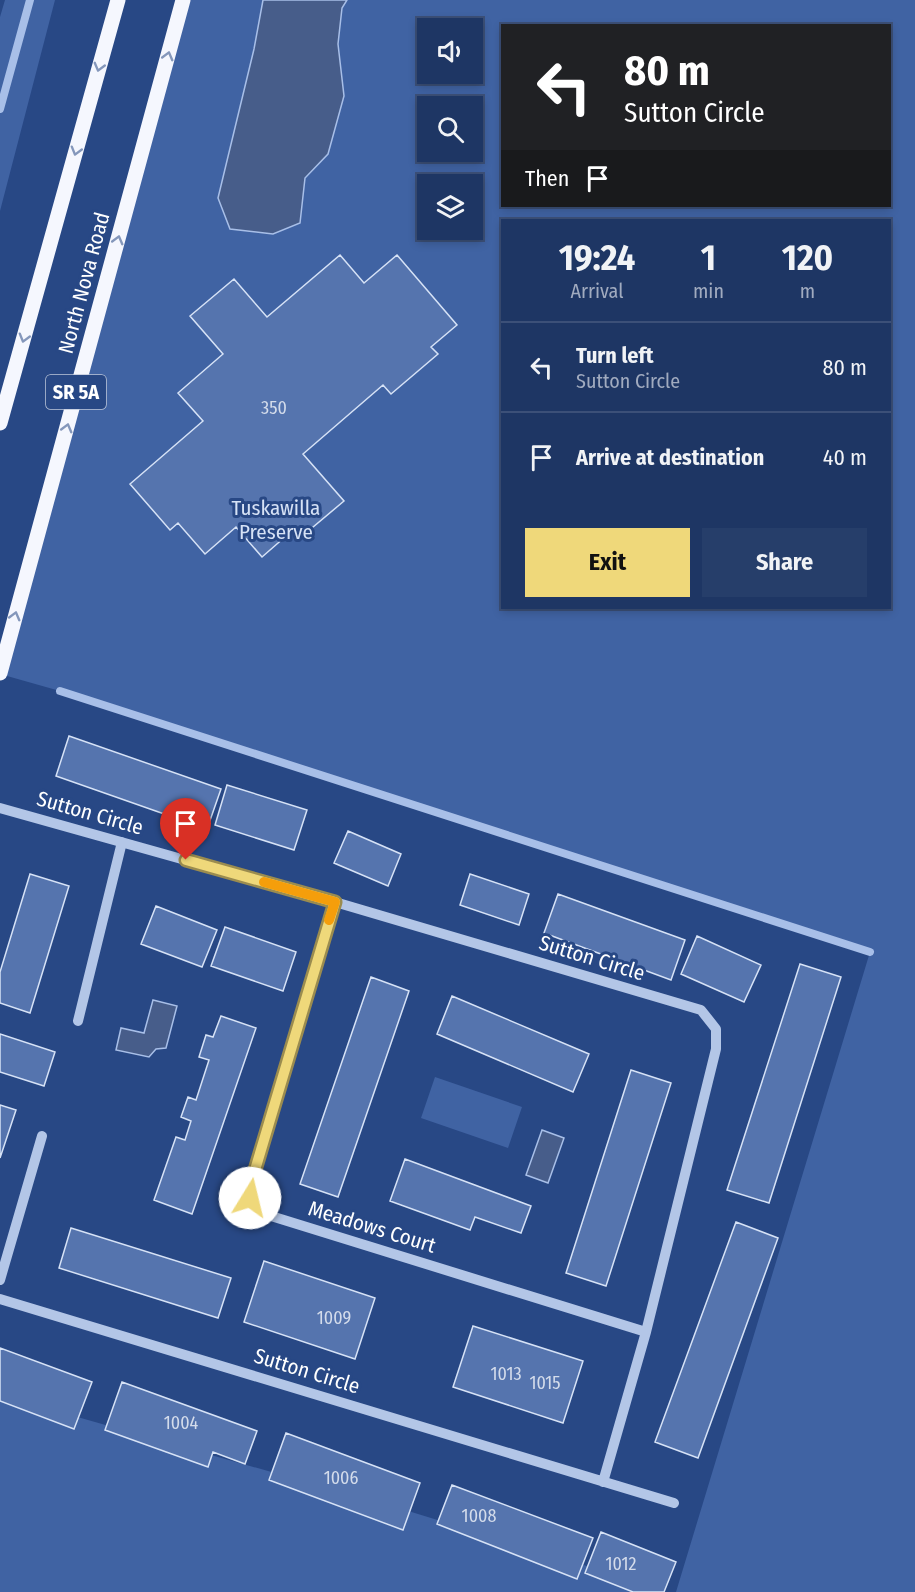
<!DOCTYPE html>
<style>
body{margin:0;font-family:"Fira Sans Condensed",sans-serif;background:#263e6a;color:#f1f3f6;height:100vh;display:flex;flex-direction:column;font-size:22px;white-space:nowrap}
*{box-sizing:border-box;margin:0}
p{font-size:20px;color:#a1abbf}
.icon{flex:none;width:33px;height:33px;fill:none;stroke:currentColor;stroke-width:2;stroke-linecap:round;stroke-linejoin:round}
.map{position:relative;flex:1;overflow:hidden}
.drawer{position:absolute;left:501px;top:219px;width:390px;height:390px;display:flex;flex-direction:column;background:#1e3664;border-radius:0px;box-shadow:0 3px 9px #0003,0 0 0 2px #3c5078}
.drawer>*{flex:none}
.guide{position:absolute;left:501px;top:24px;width:390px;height:183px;border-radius:0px;box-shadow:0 3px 9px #0003,0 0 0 2px #3c5078;background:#202124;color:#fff;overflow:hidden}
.fabs{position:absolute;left:417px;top:18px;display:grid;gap:12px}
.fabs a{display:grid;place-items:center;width:66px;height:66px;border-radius:0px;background:#1e3664;box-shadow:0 3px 9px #0003,0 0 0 2px #3c5078;font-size:30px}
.pin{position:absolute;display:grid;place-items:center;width:51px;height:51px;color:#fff;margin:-62px -26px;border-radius:50% 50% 50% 0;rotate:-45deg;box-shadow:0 0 6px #0007}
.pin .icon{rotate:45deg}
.me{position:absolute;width:66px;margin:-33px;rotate:9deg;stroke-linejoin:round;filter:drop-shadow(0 0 4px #0008)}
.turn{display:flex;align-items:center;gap:21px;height:126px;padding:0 24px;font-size:27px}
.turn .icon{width:78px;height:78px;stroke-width:2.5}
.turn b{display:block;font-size:42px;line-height:51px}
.then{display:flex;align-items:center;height:57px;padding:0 24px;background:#0003;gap:12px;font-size:22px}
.eta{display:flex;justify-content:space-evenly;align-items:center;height:102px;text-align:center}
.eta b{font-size:36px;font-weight:700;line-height:42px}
.primary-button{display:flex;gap:12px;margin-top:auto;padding:12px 24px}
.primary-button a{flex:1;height:69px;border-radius:0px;background:#efd87a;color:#111;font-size:24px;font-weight:700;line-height:69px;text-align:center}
.primary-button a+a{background:#263e6a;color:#f1f3f6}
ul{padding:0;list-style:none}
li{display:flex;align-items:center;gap:18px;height:90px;padding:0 24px;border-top:2px solid #3c5078}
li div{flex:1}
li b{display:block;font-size:22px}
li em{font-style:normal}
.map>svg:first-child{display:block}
.green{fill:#4063a3;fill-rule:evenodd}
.water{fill:#475d8a;stroke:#a8bfe8;stroke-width:1.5}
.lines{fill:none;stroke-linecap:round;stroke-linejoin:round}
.stream{stroke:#a8bfe8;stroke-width:8}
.building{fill:#5574ae;stroke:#d6e2f6;stroke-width:1.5}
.minor{stroke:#b3c6e7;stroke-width:10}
.major{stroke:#f5f7fe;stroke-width:15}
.oneway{stroke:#8497bb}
.route-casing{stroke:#9b8c4f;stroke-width:15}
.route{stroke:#efd87a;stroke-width:10}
.slow{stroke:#f59e0b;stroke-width:10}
.labels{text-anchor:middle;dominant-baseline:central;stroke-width:6;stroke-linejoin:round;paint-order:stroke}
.number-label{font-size:18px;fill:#d4dceb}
.shield{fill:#284885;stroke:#bec8da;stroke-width:1.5}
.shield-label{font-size:20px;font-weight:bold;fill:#fff}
.street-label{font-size:21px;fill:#fff;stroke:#284885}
.park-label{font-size:21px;fill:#d6e2f6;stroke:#284885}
</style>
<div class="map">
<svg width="915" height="1592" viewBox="0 0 915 1592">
<rect width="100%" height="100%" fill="#284885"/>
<!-- green -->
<path class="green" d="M5,0H55L0,211V17Z
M183,0H915V1592H676L870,952L60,691L0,674ZM502,26H890V206H502ZM428,28H472V74H428ZM428,106H472V152H428ZM428,184H472V230H428ZM502,220H890V608H502Z
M435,1077L522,1107L508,1148L421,1118Z
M0,1395L405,1510L665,1590L664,1592H0Z"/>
<!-- water -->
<path class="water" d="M263,0H347L342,8L338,44L344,96L328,154L305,178L300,223L273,234L230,229L218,198L254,49Z
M153,1000L177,1006L166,1048L156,1049L149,1057L116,1050L121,1028L144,1033Z
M542,1130L564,1138L548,1183L526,1175Z"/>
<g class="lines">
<!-- stream -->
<path class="stream" d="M0,109L30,0
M60,691L870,952"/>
</g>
<!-- building -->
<path class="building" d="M340,255L364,283L397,255L457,325L431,347L438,354L391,394L383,385L303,454L344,501L300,538L293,530L262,557L236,527L205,554L178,523L170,530L130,484L203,421L178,393L223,354L190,316L234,279L267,317Z
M69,736L221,789L207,829L56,776Z
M227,785L307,810L294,850L215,825Z
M348,831L401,854L388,886L334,863Z
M30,874L69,886L30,1013L0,1003V972Z
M470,874L529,894L519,925L460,905Z
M558,894L685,940L671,980L544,933Z
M156,906L217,930L202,967L141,944Z
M225,927L296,952L283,991L211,966Z
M697,936L761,965L744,1002L681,974Z
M800,964L841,977L769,1203L727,1190Z
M371,977L409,991L338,1197L300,1184Z
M452,996L589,1054L573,1092L437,1034Z
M221,1016L256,1028L192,1214L154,1200L176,1137L185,1140L191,1121L181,1117L188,1097L196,1100L209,1060L199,1057L206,1035L213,1037Z
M0,1034L55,1052L44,1086L0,1072Z
M631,1070L671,1083L606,1286L566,1273Z
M0,1105L16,1110L0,1158Z
M405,1159L531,1206L521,1233L475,1217L470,1230L390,1201Z
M736,1222L778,1238L698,1458L655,1442Z
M71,1228L231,1278L218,1318L59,1268Z
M264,1261L375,1298L355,1359L244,1322Z
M473,1326L583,1361L563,1423L453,1387Z
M0,1348L92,1382L74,1429L0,1401Z
M122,1382L257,1431L245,1464L213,1452L208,1467L105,1430Z
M286,1433L420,1483L403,1530L269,1480Z
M452,1485L593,1538L577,1579L437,1524Z
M601,1532L676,1562L664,1592H633L585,1573Z"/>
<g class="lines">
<!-- minor -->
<path class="minor" d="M0,808L335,902L701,1010L716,1029V1049L646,1332L603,1482
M335,902L255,1170C250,1197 244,1202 271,1216L646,1332
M78,1021L122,842
M0,1280L42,1136
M0,1299L674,1503"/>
<!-- major -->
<path class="major" d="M0,423L118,0
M0,673L183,0"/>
</g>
<!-- one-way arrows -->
<defs><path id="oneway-chevron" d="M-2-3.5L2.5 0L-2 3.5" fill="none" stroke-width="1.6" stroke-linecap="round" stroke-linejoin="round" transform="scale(1.5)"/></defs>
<g class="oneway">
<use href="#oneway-chevron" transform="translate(168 56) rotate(-75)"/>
<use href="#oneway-chevron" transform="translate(99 67) rotate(105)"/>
<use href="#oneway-chevron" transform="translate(76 151) rotate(106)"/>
<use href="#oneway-chevron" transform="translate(118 240) rotate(-75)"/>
<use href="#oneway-chevron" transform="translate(24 338) rotate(106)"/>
<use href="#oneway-chevron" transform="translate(67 428) rotate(-75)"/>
<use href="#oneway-chevron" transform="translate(15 616) rotate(-75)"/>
</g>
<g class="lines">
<defs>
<path id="route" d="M186,860L335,902L255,1170L250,1198"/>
</defs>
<!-- route casing -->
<use href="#route" class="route-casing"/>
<!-- route -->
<use href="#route" class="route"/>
<!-- slow -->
<path class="slow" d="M264,882L335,902L329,920"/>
</g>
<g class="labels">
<!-- number labels -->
<g class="number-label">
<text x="274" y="408">350</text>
<text x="334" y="1318">1009</text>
<text x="506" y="1374">1013</text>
<text x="545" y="1383">1015</text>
<text x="181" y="1423">1004</text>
<text x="341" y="1478">1006</text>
<text x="479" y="1516">1008</text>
<text x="621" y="1564">1012</text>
</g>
<!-- shield labels -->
<rect class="shield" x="46" y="375" width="60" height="34" rx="4.5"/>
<g class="shield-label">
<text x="76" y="392">SR 5A</text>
</g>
<!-- street labels -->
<g class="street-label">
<text transform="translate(84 283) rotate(-75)">North Nova Road</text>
<text transform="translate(90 813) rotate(16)">Sutton Circle</text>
<text transform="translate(592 958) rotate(17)">Sutton Circle</text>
<text transform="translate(372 1227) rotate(17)">Meadows Court</text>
<text transform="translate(307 1371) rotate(17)">Sutton Circle</text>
</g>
<!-- park labels -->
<g class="park-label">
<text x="276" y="508">Tuskawilla<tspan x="276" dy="24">Preserve</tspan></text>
</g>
</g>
</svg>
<div class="fabs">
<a><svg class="icon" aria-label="sound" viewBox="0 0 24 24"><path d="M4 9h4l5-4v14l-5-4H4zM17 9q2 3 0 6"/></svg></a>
<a><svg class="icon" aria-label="search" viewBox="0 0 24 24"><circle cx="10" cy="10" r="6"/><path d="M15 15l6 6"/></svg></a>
<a><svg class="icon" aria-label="layers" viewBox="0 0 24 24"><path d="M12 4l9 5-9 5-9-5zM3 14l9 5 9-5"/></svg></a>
</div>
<div class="pin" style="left:186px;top:860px;background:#d93025"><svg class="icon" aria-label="arrive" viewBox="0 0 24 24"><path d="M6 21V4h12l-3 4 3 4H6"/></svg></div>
<svg class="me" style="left:250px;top:1198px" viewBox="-20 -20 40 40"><circle r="19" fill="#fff"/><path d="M0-13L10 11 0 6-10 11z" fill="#efd87a"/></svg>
<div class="guide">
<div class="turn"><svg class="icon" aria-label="left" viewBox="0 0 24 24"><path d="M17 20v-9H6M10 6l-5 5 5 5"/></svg><div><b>80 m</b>Sutton Circle</div></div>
<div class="then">Then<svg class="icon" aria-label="arrive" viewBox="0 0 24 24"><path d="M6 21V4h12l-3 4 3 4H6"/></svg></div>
</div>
<section class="drawer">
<div class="eta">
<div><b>19:24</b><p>Arrival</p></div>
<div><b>1</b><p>min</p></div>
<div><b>120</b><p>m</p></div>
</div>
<ul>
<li><svg class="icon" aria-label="left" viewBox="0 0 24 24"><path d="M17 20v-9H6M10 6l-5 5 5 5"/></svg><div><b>Turn left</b><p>Sutton Circle</p></div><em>80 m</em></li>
<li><svg class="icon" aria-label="arrive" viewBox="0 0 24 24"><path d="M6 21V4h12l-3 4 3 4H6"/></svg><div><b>Arrive at destination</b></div><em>40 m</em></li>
</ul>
<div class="primary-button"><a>Exit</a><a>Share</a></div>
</section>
</div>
